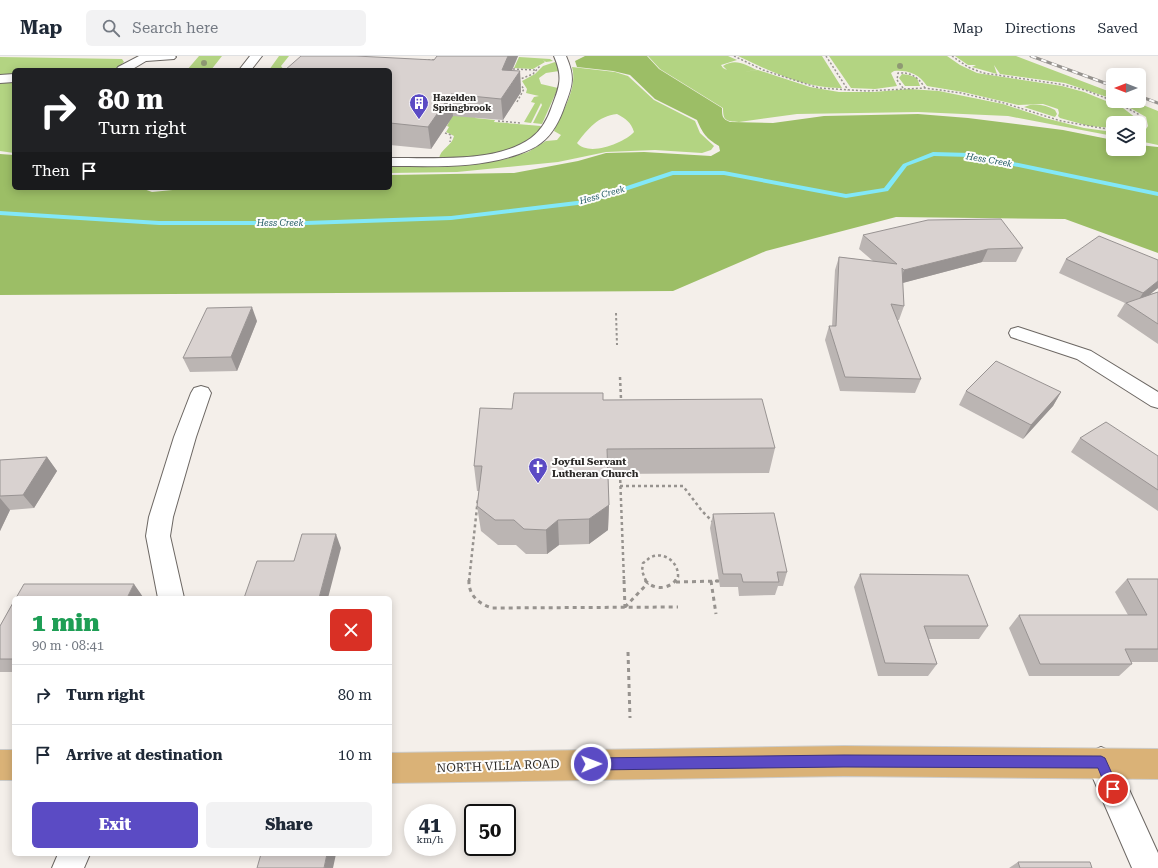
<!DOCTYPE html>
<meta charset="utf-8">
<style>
body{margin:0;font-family:"Roboto Serif",serif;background:#f2f2f3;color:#1f2937;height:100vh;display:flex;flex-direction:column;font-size:15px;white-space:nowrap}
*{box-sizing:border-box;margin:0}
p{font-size:13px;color:#747a83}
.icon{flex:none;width:22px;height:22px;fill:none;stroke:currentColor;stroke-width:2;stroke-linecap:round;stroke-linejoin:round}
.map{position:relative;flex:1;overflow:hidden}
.side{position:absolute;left:12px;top:540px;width:380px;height:260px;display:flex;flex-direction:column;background:#fff;border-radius:6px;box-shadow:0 2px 10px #0003}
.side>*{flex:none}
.guide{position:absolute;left:12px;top:12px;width:380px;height:122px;border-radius:6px;box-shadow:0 2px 10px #0003;background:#202124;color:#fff;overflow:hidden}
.needle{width:26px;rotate:270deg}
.tools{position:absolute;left:1106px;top:12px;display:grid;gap:8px}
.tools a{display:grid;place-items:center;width:40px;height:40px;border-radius:6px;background:#fff;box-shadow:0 2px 10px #0003;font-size:20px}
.speed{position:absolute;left:404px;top:748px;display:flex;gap:8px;font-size:20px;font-weight:700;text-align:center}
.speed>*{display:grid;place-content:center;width:52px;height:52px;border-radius:50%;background:#fff;box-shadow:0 2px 10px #0003;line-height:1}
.speed small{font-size:10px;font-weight:400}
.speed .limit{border:2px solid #111;border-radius:6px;background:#fff;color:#111}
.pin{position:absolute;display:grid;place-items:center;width:34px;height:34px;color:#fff;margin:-17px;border:2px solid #fff;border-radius:50%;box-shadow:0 1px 4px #0007}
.me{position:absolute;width:44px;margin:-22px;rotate:89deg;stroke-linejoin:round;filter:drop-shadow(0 0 3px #0008)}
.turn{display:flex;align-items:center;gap:14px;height:84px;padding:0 20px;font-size:18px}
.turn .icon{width:52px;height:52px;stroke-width:2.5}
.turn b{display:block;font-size:28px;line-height:34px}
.then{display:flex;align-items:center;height:38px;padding:0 20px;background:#0003;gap:8px;font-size:15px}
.round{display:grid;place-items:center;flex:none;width:42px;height:42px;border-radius:6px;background:#f2f2f3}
.overview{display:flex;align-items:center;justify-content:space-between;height:68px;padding:0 20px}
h1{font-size:24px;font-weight:800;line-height:30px;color:#1e9e55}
.action{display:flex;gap:8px;margin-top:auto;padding:8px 20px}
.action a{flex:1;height:46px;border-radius:6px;background:#5b4bc4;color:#fff;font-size:16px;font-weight:800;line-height:46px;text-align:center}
.action a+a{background:#f2f2f3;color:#1f2937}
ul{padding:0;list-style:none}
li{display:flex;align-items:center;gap:12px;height:60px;padding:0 20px;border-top:1px solid #e0e1e3}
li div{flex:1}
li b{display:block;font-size:15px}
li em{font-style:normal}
header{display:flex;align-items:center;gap:24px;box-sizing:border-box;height:56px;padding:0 20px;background:#fff;border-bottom:1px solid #e0e1e3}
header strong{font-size:19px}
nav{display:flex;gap:22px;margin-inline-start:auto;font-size:14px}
.search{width:280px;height:36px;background:#f2f2f3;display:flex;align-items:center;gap:10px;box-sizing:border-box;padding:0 14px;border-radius:6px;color:#747a83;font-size:15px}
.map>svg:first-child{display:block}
.green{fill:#b3d482;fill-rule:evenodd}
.forest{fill:#9cbe66}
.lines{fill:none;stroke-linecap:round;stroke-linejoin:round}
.stream{fill:#82e8f8;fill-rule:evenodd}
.minor-casing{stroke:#6c6763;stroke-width:2}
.major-casing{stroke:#cccccb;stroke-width:2}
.path-far3{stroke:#97938f;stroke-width:1.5;stroke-dasharray:2 2;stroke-linecap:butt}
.path-far2{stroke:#97938f;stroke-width:2;stroke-dasharray:2.5 2.5;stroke-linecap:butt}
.path-far1{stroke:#97938f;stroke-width:2.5;stroke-dasharray:3 3;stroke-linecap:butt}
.path{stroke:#97938f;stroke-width:3;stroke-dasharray:4 4;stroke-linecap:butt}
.minor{fill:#fff;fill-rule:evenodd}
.major{fill:#dab277;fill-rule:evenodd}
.rail-casing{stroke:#95928e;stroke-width:3}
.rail{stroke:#fefdfc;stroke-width:2;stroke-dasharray:5.5;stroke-linecap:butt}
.tree{fill:#8f9973}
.wall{fill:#bbb5b3}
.shaded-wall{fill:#989392}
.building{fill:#d9d2d0;stroke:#989392}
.route{fill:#5b4bc4;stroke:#3b317f}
.labels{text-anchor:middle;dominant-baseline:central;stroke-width:4;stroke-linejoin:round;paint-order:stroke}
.far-poi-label{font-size:9px;font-weight:bold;fill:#2c2a28;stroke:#fefdfc;text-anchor:start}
.far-water-label{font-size:9px;font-style:italic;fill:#225c65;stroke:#fefdfc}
.poi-label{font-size:10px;font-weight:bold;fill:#2c2a28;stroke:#fefdfc;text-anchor:start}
.near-street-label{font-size:12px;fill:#2c2a28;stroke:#fefdfc}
</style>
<header>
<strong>Map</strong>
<div class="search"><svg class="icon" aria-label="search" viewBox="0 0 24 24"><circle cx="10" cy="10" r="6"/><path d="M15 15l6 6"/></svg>Search here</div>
<nav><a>Map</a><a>Directions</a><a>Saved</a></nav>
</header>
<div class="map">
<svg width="1158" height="812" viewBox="0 0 1158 812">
<rect width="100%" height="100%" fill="#f4efea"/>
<!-- green -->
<path class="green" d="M199,0H222L211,14H187Z
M279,0H289L281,10L284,14H269Z
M648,0H728L737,4L721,9L723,12L727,14L723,10C735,2 745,8 757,14L742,16L736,14L742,16L758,14L810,31L839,36H874L909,33L939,35L1003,48L1045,62L1084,72L1113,76V80L1008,60L918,56L797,58L739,66C726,65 723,65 723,52L660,13Z
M738,0H822L842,32C806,33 769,15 738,0Z
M829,0H947L960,9L977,17L1062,30L1084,36L1123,52L1136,62L1137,66L1113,67V72L1089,70L1060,62L1058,60L1059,57L1058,53L1043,48L1018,49L963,36L927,30C919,18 908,14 894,15L891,17L897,30L875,33L851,32Z
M955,0H1016L1113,37V43L1065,27L1000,18L994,9L997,18L972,11L976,9H968Z
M0,1L122,3L124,6L115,14H14V20H0Z
M519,1L550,3L553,5L546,6L543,4L545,6L533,13L514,12Z
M555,6L559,10V15L546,17L539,22L541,28L558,32L542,68L533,67L542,49L541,47L531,67L524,66L535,47L531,46L534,41L539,40L526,37L527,33L522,25L535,18L543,10Z
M572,11L615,16L628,20L654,44L695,65L700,77L714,90L711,94L702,97L655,94L606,96L558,106L457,116L390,117V111L459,110L506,103L528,96L546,85L557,84L561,79L554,75C562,56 578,32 572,11ZM617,58C626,63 631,66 634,76C624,87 589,101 577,87C588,73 598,60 617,58Z
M902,18L909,19L917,22L920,30H905L899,22Z
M0,25H14V97L0,95Z
M456,44L484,46L475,62L495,64L494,66L541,70C534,98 463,102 439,103C440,93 452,90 454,80L446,76L449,71L447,70L449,66H441Z
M1118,45H1133L1158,55V89L1139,85V76L1146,73L1148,70L1146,61Z
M1030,49C1039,48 1047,49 1055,54L1057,58L1055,61L1024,51Z"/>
<!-- forest -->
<path class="forest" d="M585,0H647L659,13L722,52C722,60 722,63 730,66L773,67L824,60L918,58L968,62L1063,74L1113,84V93H1139V89L1158,91V197L1065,163L896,161L766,195L673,235L0,239V98L14,99V132H141L152,136L193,132H390V119L514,117L578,105L606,97L644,96L711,100L720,95L719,90C706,82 703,78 697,64L655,43L630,19L613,15L577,11L575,5Z"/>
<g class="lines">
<!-- stream -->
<path class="stream" d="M933,96L970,97L1158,136V140L970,101L934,100L907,110L888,135L846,142L724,119H673L586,148L451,164L306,169H159L0,159V155L159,165H306L451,160L585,144L672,115H724L846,138L884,132L903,108Z"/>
<defs>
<path id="minor" d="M139,0H175L176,1L174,3L146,5L131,14H116L118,11Z
M250,0H262L251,14H239Z
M554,0H566C575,21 573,28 565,49C560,64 553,78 541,87C535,92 527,95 519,98C477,113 434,110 390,110V102C432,101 495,108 531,82C542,74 548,62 552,50C560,29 563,21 554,0Z
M14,18V26L0,27V19Z
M1018,271L1091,295L1158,336V352L1151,350L1077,303L1011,281L1009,277L1011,273Z
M201,330L208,332L211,337L196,381L173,461L170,480L184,542H158L146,480L149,461L174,381L191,337L194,332Z
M1101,691L1112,696L1158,797V812H1132L1086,706L1090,696Z
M58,798H90L84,812H52Z"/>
<path id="major" d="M844,690L1158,693V723L844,720L390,727V697Z
M0,694H14V724H0Z"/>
</defs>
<!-- minor casing -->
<use href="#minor" class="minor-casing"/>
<!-- major casing -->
<use href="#major" class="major-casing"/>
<!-- path-far3 -->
<path class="path-far3" d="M734,0L763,14L819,32L866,35L925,32L961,37L1004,47L1061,65L1113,74
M826,0L848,34
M952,0L968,11L983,17L1059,28L1085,34L1116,46L1138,58L1144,68L1143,71L1139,73
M420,4H436
M513,13L535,14
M518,24L533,18L540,10
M903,32L897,24L898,17C911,16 918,21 925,32
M517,46L524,33L518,26
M498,65L521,67
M445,77L451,79L450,86"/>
<!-- path-far2 -->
<path class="path-far2" d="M616,257L617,289"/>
<!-- path-far1 -->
<path class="path-far1" d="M620,321L621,343
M620,418L624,525
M620,430H683L702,455L713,466
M469,525L478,442
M646,525L642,515L643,507C646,505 648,503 651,501C665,495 679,507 678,521L675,525
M715,525H719"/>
<!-- path -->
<path class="path" d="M469,524C468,539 479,548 492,552L678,551
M624,524L625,552
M645,524C653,534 668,534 676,524
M711,525L716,558
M676,526L719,525
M625,551L648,527
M628,596L630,662"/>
<!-- minor -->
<use href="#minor" class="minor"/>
<!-- major -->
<use href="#major" class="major"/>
<defs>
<path id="rail" d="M1031,0L1113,30
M1139,40L1158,47"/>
</defs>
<!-- rail casing -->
<use href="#rail" class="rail-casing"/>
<!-- rail -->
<use href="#rail" class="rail"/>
</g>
<!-- trees -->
<g class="tree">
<circle cx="204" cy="7" r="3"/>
<circle cx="900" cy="10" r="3"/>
</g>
<!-- wall -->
<path class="wall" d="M437,0H518L512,15H520L521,36L503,64L453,60L431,93L390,89V14L434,4Z
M863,179L1023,192L1016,206H982L902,227L904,250L899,264H897L921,323L915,337L840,335L825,284L829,270H832L835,214L839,201L873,205L859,193Z
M1066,203L1158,204V232L1150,238L1158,236V288L1117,260L1125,247L1059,217Z
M257,265L237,315L190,316L183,302Z
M966,335L1061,336L1053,350L1023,383L959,349Z
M603,344L775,392L769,417L608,418L609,449L608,474L589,488L559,489L547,498H526L516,489H498L481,475L477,450L479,435H477L474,410L512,353Z
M1080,382L1158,400V455L1071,396Z
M47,401L57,415L34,452L10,454L0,475V404Z
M713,458L787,516L783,530H778L775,539L739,540L738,531H720L710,472Z
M860,518L988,570L979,583H929L937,608L928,620H878L854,531Z
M1127,523H1158V606H1131L1132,608L1119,620H1029L1009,572L1019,559H1128L1115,536Z
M14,545V616H0V570Z
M1018,806L1092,812H1009Z"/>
<!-- shaded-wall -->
<path class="shaded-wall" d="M508,0H518L503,35L502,14Z
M520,15L521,36L503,64L501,43Z
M451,38L453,60L431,93L428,71Z
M988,193L982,206L899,228L904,214Z
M1158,225V232L1134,251L1143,237Z
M252,251L257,265L237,315L231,301Z
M1061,336L1053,350L1023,383L1031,369Z
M47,401L57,415L34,452L23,439Z
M0,442L10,454L0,475Z
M609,449L608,474L589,488V463Z
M558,464L559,489L547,498L546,474Z
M336,478L341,492L328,542H319Z
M134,528L143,541V542H127Z
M327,798H336L333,812H324Z"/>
<!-- building -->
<path class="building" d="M301,0H356L434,4L437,0H508L502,14L520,15L501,43L451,38L428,71L390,67V14H285Z
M1001,163L1023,192L988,193L904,214L902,212L904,250L891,248L921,323L845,321L829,270H836L839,201L897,208L863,179L928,164Z
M1099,180L1158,204V225L1143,237L1066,203Z
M1158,236V268L1126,247Z
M252,251L231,301L183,302L207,252Z
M996,305L1061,336L1031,369L966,335Z
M514,337H603V344L762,343L775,392L607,393L609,449L589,463L558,464L546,474L524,473L514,464H495L477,450L482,410H474L480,352L512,353Z
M1106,366L1158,400V434L1080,382Z
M47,401L23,439L0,440V404Z
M774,457L787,516H777L779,526H743L741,518H723L713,458Z
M302,478H336L319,542H244L257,505H294Z
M860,518L968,519L988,570H924L937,608L885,607Z
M1127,523H1158V593H1125L1132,608H1040L1019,559H1147Z
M24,528H134L127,542H16Z
M14,545V603H0V570Z
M261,798H327L324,812H257Z
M1018,806H1090L1092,812H1020Z"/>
<!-- route -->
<path class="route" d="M844,699L1101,700L1105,702L1119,733L1117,737L1113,739L1108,737L1098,712L844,711L591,714L587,713L585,708L587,704L591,702Z"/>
<!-- icons -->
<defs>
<symbol id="building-pin" viewBox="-11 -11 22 30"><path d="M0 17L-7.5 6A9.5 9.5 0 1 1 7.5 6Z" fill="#5b4bc4" stroke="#fefdfc"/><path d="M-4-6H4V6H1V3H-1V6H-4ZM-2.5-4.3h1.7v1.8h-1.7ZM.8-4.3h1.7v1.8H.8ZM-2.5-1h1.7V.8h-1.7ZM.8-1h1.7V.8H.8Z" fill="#fff"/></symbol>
<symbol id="church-pin" viewBox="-11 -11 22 30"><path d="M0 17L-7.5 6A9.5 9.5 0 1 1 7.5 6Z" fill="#5b4bc4" stroke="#fefdfc"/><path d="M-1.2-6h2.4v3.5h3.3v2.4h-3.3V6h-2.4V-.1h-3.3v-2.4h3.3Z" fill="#fff"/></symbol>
</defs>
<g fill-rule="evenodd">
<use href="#building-pin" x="408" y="36" width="22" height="30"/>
<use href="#church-pin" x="527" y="400" width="22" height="30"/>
</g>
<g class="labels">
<!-- far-poi labels -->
<g class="far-poi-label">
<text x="433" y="42">Hazelden<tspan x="433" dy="10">Springbrook</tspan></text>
</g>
<!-- far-water labels -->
<g class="far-water-label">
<text transform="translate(989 104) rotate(10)">Hess Creek</text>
<text transform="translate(602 139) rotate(-16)">Hess Creek</text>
<text x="280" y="167">Hess Creek</text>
</g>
<!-- poi labels -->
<g class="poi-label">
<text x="552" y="405">Joyful Servant<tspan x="552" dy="12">Lutheran Church</tspan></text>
</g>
<!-- near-street labels -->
<g class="near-street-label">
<text transform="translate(498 710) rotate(-2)">NORTH VILLA ROAD</text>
</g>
</g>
</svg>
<div class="tools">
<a><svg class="needle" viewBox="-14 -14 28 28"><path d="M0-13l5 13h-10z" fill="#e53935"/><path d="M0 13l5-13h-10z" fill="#747a83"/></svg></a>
<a><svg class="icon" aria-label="layers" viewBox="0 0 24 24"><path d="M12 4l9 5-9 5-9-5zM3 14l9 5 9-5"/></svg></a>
</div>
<div class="speed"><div>41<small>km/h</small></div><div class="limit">50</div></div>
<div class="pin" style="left:1113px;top:733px;background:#d93025"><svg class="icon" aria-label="arrive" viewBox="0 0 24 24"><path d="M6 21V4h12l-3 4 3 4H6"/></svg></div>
<svg class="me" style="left:591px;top:708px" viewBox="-20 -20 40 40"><circle r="17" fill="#5b4bc4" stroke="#fff" stroke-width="3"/><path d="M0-11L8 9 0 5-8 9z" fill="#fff"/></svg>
<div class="guide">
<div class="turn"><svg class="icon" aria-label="right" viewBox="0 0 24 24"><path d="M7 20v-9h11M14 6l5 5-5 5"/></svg><div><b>80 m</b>Turn right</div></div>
<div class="then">Then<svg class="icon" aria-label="arrive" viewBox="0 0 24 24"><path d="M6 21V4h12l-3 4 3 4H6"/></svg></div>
</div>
<section class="side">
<div class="overview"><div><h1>1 min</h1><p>90 m · 08:41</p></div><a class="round" style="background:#d93025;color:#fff"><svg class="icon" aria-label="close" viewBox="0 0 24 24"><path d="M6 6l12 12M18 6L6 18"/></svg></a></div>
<ul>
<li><svg class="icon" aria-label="right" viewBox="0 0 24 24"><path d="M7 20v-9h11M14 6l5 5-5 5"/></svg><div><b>Turn right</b></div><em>80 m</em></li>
<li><svg class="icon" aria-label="arrive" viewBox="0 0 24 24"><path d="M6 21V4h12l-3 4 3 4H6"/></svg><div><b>Arrive at destination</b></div><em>10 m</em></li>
</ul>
<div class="action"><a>Exit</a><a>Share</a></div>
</section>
</div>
